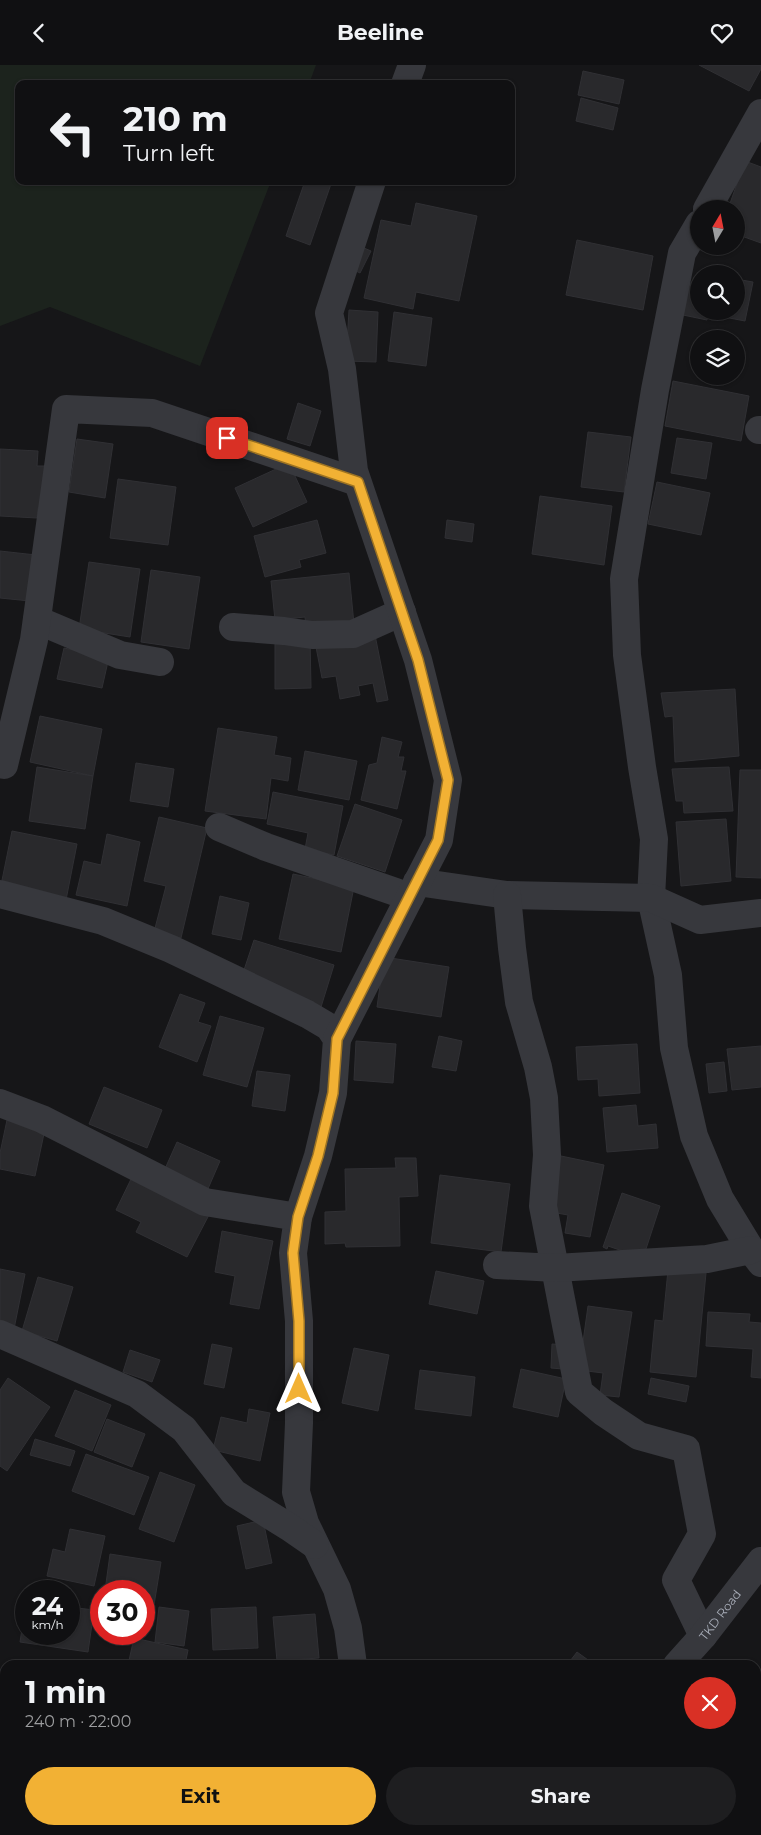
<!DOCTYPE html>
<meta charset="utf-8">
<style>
body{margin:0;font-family:Montserrat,sans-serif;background:#1e1e20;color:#f1f3f6;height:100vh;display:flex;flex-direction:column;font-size:19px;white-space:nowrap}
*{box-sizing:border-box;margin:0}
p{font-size:16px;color:#9c9d9f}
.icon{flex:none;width:28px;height:28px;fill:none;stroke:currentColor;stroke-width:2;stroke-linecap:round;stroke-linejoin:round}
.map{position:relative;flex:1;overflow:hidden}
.sheet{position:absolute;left:0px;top:1595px;width:761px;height:175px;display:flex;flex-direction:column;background:#101012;border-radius:15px 15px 0 0;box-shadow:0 1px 4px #0004,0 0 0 1px #303032}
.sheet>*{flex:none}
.top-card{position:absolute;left:15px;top:15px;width:500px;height:105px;border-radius:10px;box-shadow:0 1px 4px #0004,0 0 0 1px #303032;background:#101012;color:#f1f3f6;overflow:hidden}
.needle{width:32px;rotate:10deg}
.buttons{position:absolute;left:690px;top:135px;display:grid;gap:10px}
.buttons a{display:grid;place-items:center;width:55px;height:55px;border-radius:50%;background:#101012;box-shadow:0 1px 4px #0004,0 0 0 1px #303032;font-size:25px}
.speed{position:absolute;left:15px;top:1515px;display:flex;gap:10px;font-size:25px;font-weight:700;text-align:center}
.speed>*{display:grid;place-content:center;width:65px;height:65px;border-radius:50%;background:#101012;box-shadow:0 1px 4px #0004,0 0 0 1px #303032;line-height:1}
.speed small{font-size:12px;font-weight:400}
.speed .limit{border:8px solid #d22;background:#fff;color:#111}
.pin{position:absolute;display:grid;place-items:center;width:42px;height:42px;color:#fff;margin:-21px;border-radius:10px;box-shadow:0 2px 8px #0006}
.me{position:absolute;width:55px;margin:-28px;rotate:0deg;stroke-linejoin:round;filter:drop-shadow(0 0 4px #0008)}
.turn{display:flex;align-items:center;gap:18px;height:105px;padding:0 25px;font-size:22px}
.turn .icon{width:65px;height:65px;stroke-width:2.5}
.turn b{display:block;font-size:35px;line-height:42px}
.round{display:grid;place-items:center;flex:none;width:52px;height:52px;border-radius:26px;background:#1e1e20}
.summary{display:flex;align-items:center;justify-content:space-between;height:85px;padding:0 25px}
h1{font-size:30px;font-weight:700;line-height:38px}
.cta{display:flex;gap:10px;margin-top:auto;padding:10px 25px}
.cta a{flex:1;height:58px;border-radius:30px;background:#f2b134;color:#111;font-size:20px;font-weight:700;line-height:58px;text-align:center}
.cta a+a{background:#1e1e20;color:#f1f3f6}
header{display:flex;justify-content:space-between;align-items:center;height:65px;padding:0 25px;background:#101012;font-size:22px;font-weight:700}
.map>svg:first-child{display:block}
.green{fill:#1c231d}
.building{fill:#29292c;stroke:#303034}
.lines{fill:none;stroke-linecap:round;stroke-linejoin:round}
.minor{stroke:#37383d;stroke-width:28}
.route-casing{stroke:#9d7322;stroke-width:12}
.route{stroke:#f2b134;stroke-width:9}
.labels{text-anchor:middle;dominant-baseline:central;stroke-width:5;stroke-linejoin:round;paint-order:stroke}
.street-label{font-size:12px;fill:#a8adb8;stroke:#111113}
</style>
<header><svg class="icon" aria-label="back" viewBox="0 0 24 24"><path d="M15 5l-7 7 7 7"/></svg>Beeline<svg class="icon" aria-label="heart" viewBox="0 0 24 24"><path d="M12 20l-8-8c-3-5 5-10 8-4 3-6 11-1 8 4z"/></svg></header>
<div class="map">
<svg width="761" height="1770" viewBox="0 0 761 1770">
<rect width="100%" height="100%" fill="#161618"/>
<!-- green -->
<path class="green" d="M0,0H316L309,19H19V116H271L200,301L50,242L0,261Z"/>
<!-- building -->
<path class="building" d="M699,0H761V4L749,26Z
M583,6L624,15L619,39L578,30Z
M581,33L618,43L613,65L576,56Z
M745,96L761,102V178L736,169V144H728Z
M305,116H332L310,180L286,171Z
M416,138L477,151L459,236L416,227L413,244L364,233L381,155L411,161Z
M577,175L653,191L643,245L566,230Z
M357,180L371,186L360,208L346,201Z
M736,214L753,217L745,256L719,251L720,246H736Z
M690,218L699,220V246H709L707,255L683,250Z
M349,245L378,247L376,297L346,296Z
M394,247L432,253L426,301L388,296Z
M673,316L749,331L741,376L665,361Z
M298,338L321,346L310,381L287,374Z
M588,367L631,372L624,427L581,422Z
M677,373L712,378L706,414L671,408Z
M77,374L113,379L105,433L69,427Z
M0,384L38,386L37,401H49L46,443H38L37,453L0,451Z
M289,398L307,437L253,462L235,423Z
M118,414L176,422L168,480L110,473Z
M657,417L710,428L701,470L648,459Z
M540,431L612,441L604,500L532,489Z
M317,455L326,488L299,495L301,502L265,512L254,471Z
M447,455L474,459L472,477L445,473Z
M0,486L36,490L30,536L0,533Z
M89,497L140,504L130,572L79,564Z
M151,505L200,512L189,584L141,577Z
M349,508L354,559L306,564L305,552L275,555L271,516Z
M375,570L388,635L377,637L373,618L358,621L360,630L340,634L336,611L322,613L316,582Z
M310,573L311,623L275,624V574Z
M64,583L109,592L102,623L57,614Z
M735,624L739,691L675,697L673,651L665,652L661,628Z
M40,651L102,664L93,711L30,697Z
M218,663L277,672L274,690L291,693L288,716L271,713L266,754L205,746Z
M382,672L402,677L398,692H404L401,706H406L397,744L361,735L369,700L377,698Z
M305,686L357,696L349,735L298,725Z
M136,698L174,704L168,742L130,736Z
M37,702L93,711L85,764L29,756Z
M729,702L733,746L684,748L683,736H676L672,704Z
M740,705H761V813L736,812Z
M273,727L343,741L334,790L305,784L308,768L267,759Z
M355,739L402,755L385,807L337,791Z
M159,752L207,763L181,873L154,867L166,821L144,816Z
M726,754L731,816L681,821L676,757Z
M12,766L77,779L65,840L0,825Z
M107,769L140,777L127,841L76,830L84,796L101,800Z
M293,809L354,822L341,887L279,874Z
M220,831L249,838L241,875L212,869Z
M254,875L334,900L321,942L240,917Z
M384,892L449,902L441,952L377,942Z
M180,929L205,938L198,957L211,961L197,997L159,982Z
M220,951L264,963L247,1022L203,1010Z
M439,971L462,976L456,1006L432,1002Z
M356,976L396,979L393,1018L354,1015Z
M637,979L640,1028L599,1031L598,1014L578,1015L576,982Z
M761,981V1022L732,1025L727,984Z
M724,997L727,1026L709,1028L706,999Z
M257,1006L290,1010L285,1046L252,1041Z
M104,1022L162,1045L147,1083L89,1059Z
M636,1040L638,1061L656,1059L658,1083L607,1087L603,1043Z
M7,1055L45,1064L35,1111L0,1104V1088Z
M177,1077L220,1096L207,1126L164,1106Z
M561,1091L604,1100L590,1172L565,1168L568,1150L551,1147Z
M395,1093H416L418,1131L399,1132L400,1181L346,1182L345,1178L325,1179V1147L346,1146L345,1104L396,1103Z
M133,1110L210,1148L187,1192L136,1167L141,1157L116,1145Z
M440,1110L510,1119L501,1187L431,1178Z
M622,1128L660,1141L643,1193L608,1181L607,1184L603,1182Z
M222,1166L273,1176L259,1244L230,1239L235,1211L215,1207Z
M0,1204L25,1209L14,1264L0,1261Z
M668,1205L706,1208L696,1312L650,1307L655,1255L663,1256Z
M436,1206L484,1216L477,1249L429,1239Z
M38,1212L73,1222L57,1276L22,1266Z
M588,1241L632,1247L619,1332L600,1330L603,1308L579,1305Z
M708,1247L750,1249L749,1257L761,1258V1313L751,1312L753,1284L706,1281Z
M212,1279L232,1283L224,1323L204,1319Z
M552,1279L565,1280L563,1304L551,1303Z
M354,1283L389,1290L378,1346L342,1338Z
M130,1285L160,1295L152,1317L123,1307Z
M521,1304L566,1314L558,1352L513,1342Z
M420,1305L475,1312L471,1351L415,1344Z
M8,1313L50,1342L7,1406L0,1401V1325Z
M651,1313L689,1321L686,1337L648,1329Z
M75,1325L111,1340L92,1386L55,1371Z
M249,1344L270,1348L260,1396L213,1385L221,1352L247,1358Z
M107,1354L145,1369L132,1402L94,1387Z
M35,1374L75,1386L70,1401L30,1390Z
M86,1389L149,1412L134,1450L72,1426Z
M160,1407L195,1420L174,1477L139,1464Z
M263,1455L272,1498L246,1504L237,1461Z
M70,1464L105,1471L94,1521L47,1511L53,1484L65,1487Z
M110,1489L161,1497L154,1540L144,1538V1526H105Z
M26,1539V1569H69V1542L94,1545L88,1587L20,1577Z
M159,1542L189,1546L184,1581L155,1577Z
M256,1542L258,1583L213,1585L211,1544Z
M315,1549L319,1593L277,1596L273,1552Z
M134,1573L188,1585L185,1600H128Z
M577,1587L595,1600H567Z
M209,1595L250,1600H209Z
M756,1630L761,1634V1654L756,1660Z
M284,1765H311L308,1770H281Z
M348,1765H366L367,1770H332Z
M375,1765H431L423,1770H378Z"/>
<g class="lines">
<!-- minor -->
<g class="minor">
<path d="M405,19L412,0"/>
<path d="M707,144L761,48"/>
<path d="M699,159L682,188L655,325L624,514L627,590L642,702L654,774L651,833L668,910L674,983L694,1071L720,1134L751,1185L761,1198"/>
<path d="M759,365H761"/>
<path d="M37,555L120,590L160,597"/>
<path d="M233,562L284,566L312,570L353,569L402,547"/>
<path d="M0,699L4,700L34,575L66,344L152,348L357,417"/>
<path d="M219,762L266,782L410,832"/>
<path d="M417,817L507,830L651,833L700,855L761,848"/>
<path d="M0,829L103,856L171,884L307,949L329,962L337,974L333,1028L318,1091L298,1152L293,1188L299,1256V1358L296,1427L305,1458L337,1524L348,1563L353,1600"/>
<path d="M507,830L512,883L519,937L538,1002L544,1033L547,1090L543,1141L579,1327L603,1347L639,1371L686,1384L702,1469L676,1515L703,1571"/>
<path d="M337,974L439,775L448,715L418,595L354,406L342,304L329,248L372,116"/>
<path d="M0,1038L42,1054L205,1137L298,1152"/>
<path d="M497,1200L556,1203L707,1194L751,1185"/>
<path d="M0,1269L137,1329L184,1364L234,1428L289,1462L315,1480"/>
<path id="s1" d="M677,1600L703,1571L761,1496"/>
<path d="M327,1770L331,1765"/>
<path d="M477,1770L485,1765"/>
</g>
</g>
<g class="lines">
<defs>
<path id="route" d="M227,373L358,417L418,595L448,715L438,775L337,974L333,1028L318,1091L298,1152L293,1188L299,1256V1324"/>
</defs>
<!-- route casing -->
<use href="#route" class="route-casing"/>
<!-- route -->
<use href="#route" class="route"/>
</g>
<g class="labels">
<!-- street labels -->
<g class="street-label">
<text stroke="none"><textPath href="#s1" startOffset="66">TKD Road</textPath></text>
</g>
</g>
</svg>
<div class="buttons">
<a><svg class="needle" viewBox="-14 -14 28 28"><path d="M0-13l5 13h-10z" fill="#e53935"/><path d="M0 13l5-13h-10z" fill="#9c9d9f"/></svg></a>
<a><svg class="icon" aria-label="search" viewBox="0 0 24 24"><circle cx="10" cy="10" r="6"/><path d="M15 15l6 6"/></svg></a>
<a><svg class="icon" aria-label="layers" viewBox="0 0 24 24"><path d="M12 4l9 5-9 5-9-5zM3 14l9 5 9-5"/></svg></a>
</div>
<div class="speed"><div>24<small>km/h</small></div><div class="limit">30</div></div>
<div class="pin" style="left:227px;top:373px;background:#d93025"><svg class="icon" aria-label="arrive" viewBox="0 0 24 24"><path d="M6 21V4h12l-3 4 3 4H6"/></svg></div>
<svg class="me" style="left:299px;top:1324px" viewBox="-20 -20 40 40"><path d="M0-17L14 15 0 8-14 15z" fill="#f2b134" stroke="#fff" stroke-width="4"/></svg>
<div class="top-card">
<div class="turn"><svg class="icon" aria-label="left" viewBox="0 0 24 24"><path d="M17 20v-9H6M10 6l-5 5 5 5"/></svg><div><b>210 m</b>Turn left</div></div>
</div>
<section class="sheet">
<div class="summary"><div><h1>1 min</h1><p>240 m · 22:00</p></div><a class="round" style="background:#d93025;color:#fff"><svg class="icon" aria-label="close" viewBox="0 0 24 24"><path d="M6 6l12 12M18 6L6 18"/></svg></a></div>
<div class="cta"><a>Exit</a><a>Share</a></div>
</section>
</div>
